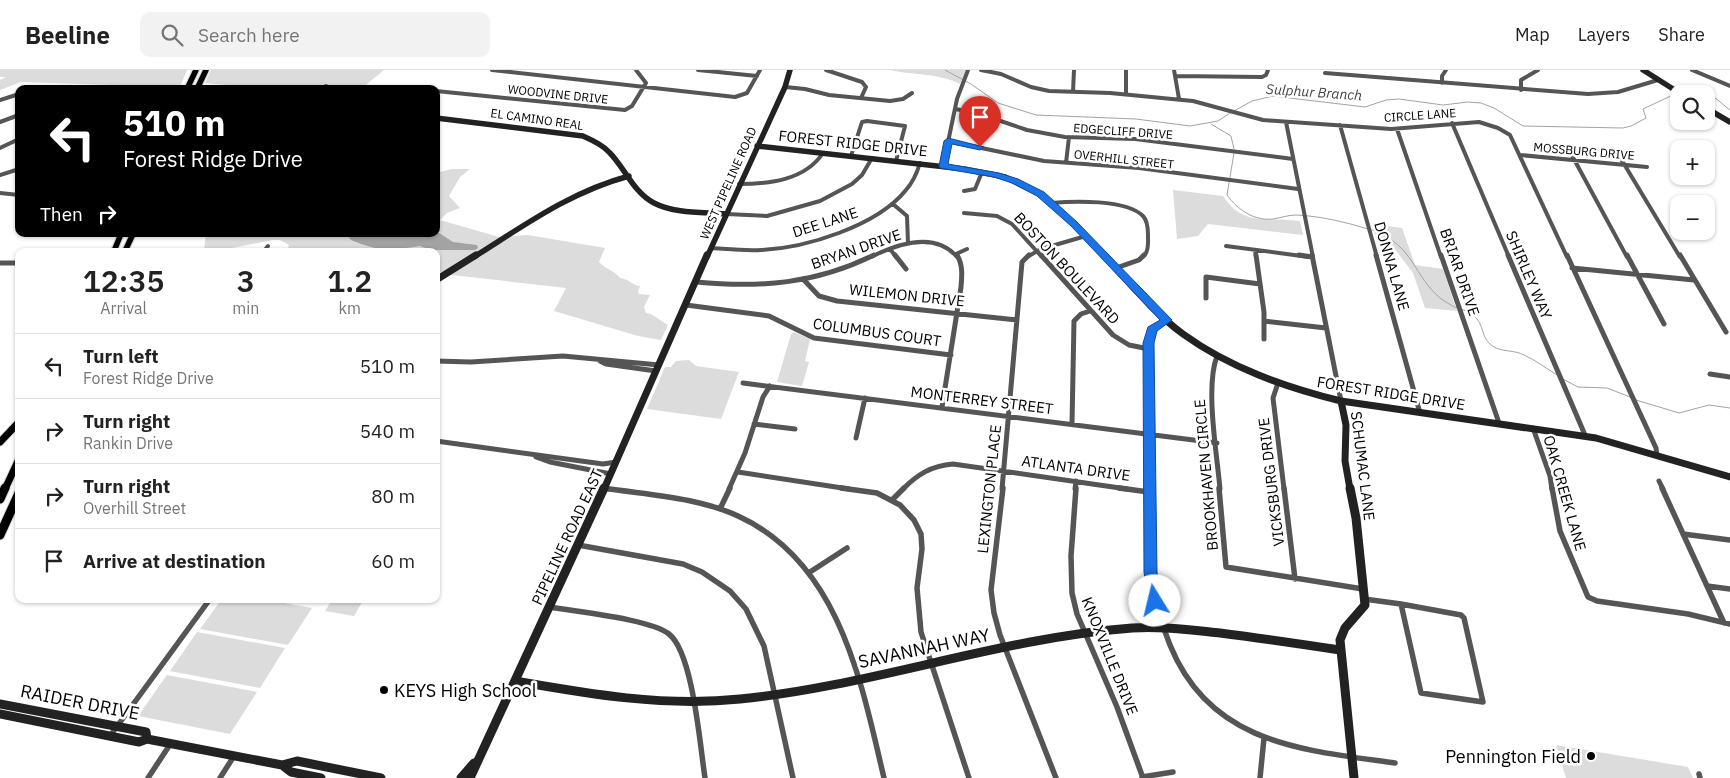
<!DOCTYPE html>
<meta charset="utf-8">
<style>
body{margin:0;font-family:"IBM Plex Sans",sans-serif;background:#f2f2f2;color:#222;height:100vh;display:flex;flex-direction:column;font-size:19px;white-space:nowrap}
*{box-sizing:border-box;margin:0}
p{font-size:16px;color:#767676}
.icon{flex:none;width:28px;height:28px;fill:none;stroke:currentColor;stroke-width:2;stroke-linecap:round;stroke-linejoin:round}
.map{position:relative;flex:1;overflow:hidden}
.details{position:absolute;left:15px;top:178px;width:425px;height:355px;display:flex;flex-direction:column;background:#fff;border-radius:10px;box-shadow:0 1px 4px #0004}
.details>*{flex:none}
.banner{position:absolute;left:15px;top:15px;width:425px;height:152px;border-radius:10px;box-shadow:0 1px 4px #0004;background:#000;color:#fff;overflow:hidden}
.controls{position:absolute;left:1670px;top:15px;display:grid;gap:10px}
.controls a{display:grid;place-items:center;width:45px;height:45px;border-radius:10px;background:#fff;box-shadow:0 1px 4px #0004;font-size:25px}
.pin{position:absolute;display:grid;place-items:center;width:42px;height:42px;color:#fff;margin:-51px -21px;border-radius:50% 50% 50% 0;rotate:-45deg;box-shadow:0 0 5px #0007}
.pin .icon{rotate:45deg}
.me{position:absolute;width:55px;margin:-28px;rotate:351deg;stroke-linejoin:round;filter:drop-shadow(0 0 4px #0008)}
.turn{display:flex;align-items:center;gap:18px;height:105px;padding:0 25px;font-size:22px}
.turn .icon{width:65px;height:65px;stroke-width:2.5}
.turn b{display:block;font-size:35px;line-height:42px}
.then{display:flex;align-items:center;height:48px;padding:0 25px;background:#0003;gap:10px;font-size:19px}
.eta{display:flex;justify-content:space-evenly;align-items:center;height:85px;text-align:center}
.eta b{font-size:30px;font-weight:600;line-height:35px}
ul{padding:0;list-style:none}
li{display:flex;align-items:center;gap:15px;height:65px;padding:0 25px;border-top:1px solid #e0e0e0}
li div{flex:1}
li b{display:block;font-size:19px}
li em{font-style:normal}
header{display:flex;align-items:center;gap:30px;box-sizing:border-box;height:70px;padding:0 25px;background:#fff;border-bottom:1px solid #e0e0e0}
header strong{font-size:24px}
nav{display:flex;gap:28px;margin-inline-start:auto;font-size:18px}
.search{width:350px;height:45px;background:#f2f2f2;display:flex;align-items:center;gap:12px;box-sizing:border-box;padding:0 18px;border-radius:10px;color:#767676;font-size:19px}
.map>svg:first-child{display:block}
.green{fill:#dcdcdc}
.water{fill:#a3a3a3}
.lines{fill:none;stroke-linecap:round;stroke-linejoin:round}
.stream{stroke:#a3a3a3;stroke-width:1}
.primary-far2-casing{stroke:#dbdbdb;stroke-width:8}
.primary-far1-casing{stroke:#dbdbdb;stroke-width:9}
.primary-casing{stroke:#dbdbdb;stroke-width:11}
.street-far2{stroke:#555;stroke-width:4}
.street-far1{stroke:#555;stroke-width:5}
.street{stroke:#555;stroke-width:5.5}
.secondary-far2{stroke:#222;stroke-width:5.5}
.secondary-far1{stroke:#222;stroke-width:7}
.secondary{stroke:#222;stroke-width:9}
.primary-far2{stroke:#000;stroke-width:5.5}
.primary-far1{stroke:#000;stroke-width:7}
.primary{stroke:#000;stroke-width:9}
.route{fill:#1a73e8;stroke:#114b97}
.poi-dot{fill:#000;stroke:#fff;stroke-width:2}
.labels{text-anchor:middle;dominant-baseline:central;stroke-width:5;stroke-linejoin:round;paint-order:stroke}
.far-street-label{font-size:12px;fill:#000;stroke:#fff}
.far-water-label{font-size:14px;font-style:italic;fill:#444;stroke:#fff}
.street-label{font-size:15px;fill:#000;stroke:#fff}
.near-street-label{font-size:18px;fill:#000;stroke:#fff}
.near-poi-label{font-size:18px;fill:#000;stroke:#fff;text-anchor:start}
</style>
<header>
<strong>Beeline</strong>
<div class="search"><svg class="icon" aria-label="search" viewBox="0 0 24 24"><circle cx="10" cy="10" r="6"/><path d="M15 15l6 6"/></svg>Search here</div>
<nav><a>Map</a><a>Layers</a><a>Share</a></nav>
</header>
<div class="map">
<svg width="1730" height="708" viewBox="0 0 1730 708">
<rect width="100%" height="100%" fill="#fff"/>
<!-- green -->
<path class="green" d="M0,0H187L180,17L21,12L0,20V10L6,7H0Z
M211,0H384L361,19H271L205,13Z
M889,0H966L960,14C939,3 912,5 889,0Z
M452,99H470L460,107L449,126L460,138L447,143L440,150L499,167L528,165L605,178L599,192C605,199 614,200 620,208C630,209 633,216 640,216L638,221L639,224L650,225L644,237L646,243L651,244L668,255L661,270L638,266L554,241L566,218L452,205L436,201V181H287L289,175L280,170H273L217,181H204L206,164H436V103Z
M1173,120L1223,126C1244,158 1268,146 1300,151L1303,165L1208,154L1198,166L1177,169Z
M1372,154L1402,158L1415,195L1443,199L1457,241L1425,238L1413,203L1391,174L1377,172Z
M794,262L810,269L805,291L809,292L802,316L777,312L791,264Z
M689,290L696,296L739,302L721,349L647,339L665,297H671L676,291Z
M222,529H261L312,538L288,575L200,559Z
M333,529H364L354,546L325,541Z
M197,562L285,578L260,618L170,601Z
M167,605L257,622L230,664L138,646Z
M1556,675L1688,697L1693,708H1566Z"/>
<!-- water -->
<path class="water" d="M436,161L453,172L477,175L478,178L475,180H431L420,176L385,181L361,174L351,170L346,164H386L390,166L436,164Z"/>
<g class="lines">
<!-- stream -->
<path class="stream" d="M945,0L971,14L998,33L1036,45L1136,49L1190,56L1218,51L1230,43
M1687,23L1703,24
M1706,24L1714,27L1730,40
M1234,41L1252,31L1273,26L1365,37L1386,30L1399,29L1443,35L1468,32L1481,33L1494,38L1523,56L1623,58L1631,56L1646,48L1643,39L1675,24
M1211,54L1231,66L1234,79
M1234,83L1227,125C1238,140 1254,151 1273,149C1280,148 1288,145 1296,145C1320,146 1345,152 1368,159
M1372,160C1379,163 1387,166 1393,171C1420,191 1420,222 1457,238
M1461,239C1490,249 1476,266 1494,277C1503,282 1515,280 1524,285C1535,290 1546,298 1557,305
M1563,309L1578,317L1607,318L1630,327
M1636,330L1679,343L1709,335L1730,338"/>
<defs>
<path id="primary-far2" d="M187,19L196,0
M197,19L206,0
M114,181L121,164
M125,181L133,164"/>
<path id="primary-far1" d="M0,372L19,352
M5,419L19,389"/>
<path id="primary" d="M0,429L5,418
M0,465L19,423"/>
</defs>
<!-- primary-far2 casing -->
<use href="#primary-far2" class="primary-far2-casing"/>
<!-- primary-far1 casing -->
<use href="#primary-far1" class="primary-far1-casing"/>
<!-- primary casing -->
<use href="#primary" class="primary-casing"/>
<!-- street-far2 -->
<path class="street-far2" d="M492,0L735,27L747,23L760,0
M698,0L757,6
M826,0L862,12L866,17L861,28
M981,0L1001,4L1031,17L1049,21L1110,23L1193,31L1263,50L1391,59L1479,52L1498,58L1510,65L1567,187
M1126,0V24
M1174,0L1179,29
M1692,0L1730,16
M1325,3L1588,24L1618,22L1658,10
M1175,6L1262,7L1266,5L1268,0
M1442,13V6L1446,0
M785,17L805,19L829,25L890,31L903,29L912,23
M320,19L326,16
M387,19L395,17L418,19
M1521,20V10L1538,0
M436,21L625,40L632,36L646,13L636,0
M1073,22L1074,0
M0,30L19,24
M955,39L977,43L1027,60L1065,67L1135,69L1293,89
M0,52L19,45
M1286,52L1313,187
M1452,53L1509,187
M1340,55L1377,187
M1397,59L1441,187
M948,71L1044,91L1139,98L1298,119
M0,78L19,69
M1569,80L1627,187
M1618,84L1680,187
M1520,85L1647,97
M851,86L862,52L867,51L905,56L896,91
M1066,93L1069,67
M943,96L957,29L968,0
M0,105L19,99
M739,114C770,114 805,110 823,83
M964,121L975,119L982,102
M0,123L19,125
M1051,133C1073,131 1126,129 1143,146C1147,150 1148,159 1148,165C1148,172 1149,182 1143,187
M893,134L907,146L908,173
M964,143L997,146L1012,154L1042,187
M726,144L767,146L820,131L852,114L862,105L872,88
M1226,176L1309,187
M711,178C727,179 744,181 761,180C806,178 877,156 906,120C913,112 917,103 920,93
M890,179L896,187
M1255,180L1256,187
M264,181L268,176
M956,184L967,179
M871,187C897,174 935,161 957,187
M1027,187L1041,179L1086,166"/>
<!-- street-far1 -->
<path class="street-far1" d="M895,185L906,199
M1041,185L1113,265L1129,275L1149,279
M1256,185L1264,242V269
M1299,185L1312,187
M1312,185L1341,331
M1376,185L1420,343
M1441,185L1499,353
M1508,185L1585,365
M1567,185L1656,378L1657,386
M1627,185L1664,254
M1680,185L1726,262
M0,193H19
M1116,198L1139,190L1144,185
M1572,198L1694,210
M803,209L819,226L837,231L1017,250
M696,212C761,218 815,214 874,185
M1206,228V207L1260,214
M686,235L769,246L814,268L951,285
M1264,251L1326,258
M1217,286C1205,317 1217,384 1220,419
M436,291L471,292L563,286L659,295
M600,291L606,294L656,301
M1710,304L1730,307
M743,313L1217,373
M1278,313L1273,328L1284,419
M942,337L961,217C962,206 963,195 957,185
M754,354L795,359
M1072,354L1074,251L1081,244L1090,241
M1533,358L1550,406L1552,419
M856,368L865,328
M436,371L603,394L616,392
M536,387L550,392L611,404
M738,402L849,419
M1659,411L1663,419
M604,418L609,419
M729,419L745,383L763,327L770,316
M903,419C918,404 931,396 953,394L1127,419
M1002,419L1022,192L1029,185
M1075,419L1076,411
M1150,419L1149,273L1152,259L1167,250"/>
<!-- street -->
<path class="street" d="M604,418C648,425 697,427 738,446C839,492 861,611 884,708
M841,418L877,423L900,435L914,450L921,464L922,479L917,518L921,562L969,708
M1003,418L991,520L994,543L1000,565L1056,708
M1076,418L1071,486L1072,523L1077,544L1117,637L1143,708
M1119,418L1149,422
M1150,418C1151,448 1148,479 1152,509C1154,532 1162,554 1170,575C1210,674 1302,680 1395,693
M1219,418L1226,497L1363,519
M1284,418L1295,509
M1552,418L1560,461L1588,527L1597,531L1688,544L1730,554
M1662,418L1724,553
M892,430L904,418
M720,439L730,418
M1683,464L1730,470
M578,475L683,494L702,502L730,521L746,539L764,576L793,708
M810,502L847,478
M1707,516L1730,519
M1364,529L1401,534
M1401,534L1461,545L1464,548L1483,632L1421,623Z
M550,537C577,542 650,549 669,564C693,583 700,676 705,708
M110,666L210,529
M1699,704L1700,708
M1142,707L1173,702
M148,708L171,673
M220,708L234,686
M1260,708L1264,668"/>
<!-- secondary-far2 -->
<path class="secondary-far2" d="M1643,0L1681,24
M1706,38L1730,52
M436,48L583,66C592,70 602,74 609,82C625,98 633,122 654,133C675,144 704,142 726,144
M757,76L964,99L1005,107L1040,124L1074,154L1105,187
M474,187C525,155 570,122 629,106
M707,187L785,17L790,0"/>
<!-- secondary-far1 -->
<path class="secondary-far1" d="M1104,185C1129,212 1153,242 1183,264C1230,298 1285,317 1341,331L1596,368L1730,407
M436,210L476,185
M1341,331L1346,355L1345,391L1350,419
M604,419L707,185"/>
<!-- secondary -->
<path class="secondary" d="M1350,418L1356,448L1365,535L1345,558L1340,570L1354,708
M515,611C589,624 664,637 740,629C872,616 999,568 1132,558C1161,556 1191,560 1220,563C1260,568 1300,574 1340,580
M0,634L146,662L147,669
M0,644L139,672L147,669L282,695L297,691L381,708
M282,695L291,702L321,708
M461,708L474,693
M470,708L604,418"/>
<!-- primary-far2 -->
<use href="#primary-far2" class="primary-far2"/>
<!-- primary-far1 -->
<use href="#primary-far1" class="primary-far1"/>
<!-- primary -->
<use href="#primary" class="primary"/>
</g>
<!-- route -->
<path class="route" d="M948,68L984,77L980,80L952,74L948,94L999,103L1018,109L1044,122L1077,152L1172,250L1157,261L1154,273L1157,502L1161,531L1159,535L1155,537L1150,535L1148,531L1144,502L1143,273L1148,257L1160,250L1071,156L1037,126L1012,113L994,107L940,98L939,96L944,71Z"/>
<!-- markers -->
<g class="poi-dot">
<circle cx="384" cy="620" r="5"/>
<circle cx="1591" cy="686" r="5"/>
</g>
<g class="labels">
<!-- far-street labels -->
<g class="far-street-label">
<text transform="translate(558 24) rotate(6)">WOODVINE DRIVE</text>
<text transform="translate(1420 45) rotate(-4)">CIRCLE LANE</text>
<text transform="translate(537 49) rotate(8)">EL CAMINO REAL</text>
<text transform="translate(1123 61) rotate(4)">EDGECLIFF DRIVE</text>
<text transform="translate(1584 81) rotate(5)">MOSSBURG DRIVE</text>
<text transform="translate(1124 89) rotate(6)">OVERHILL STREET</text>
<text transform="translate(728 113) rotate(-66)">WEST PIPELINE ROAD</text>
</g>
<!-- far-water labels -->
<g class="far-water-label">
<text transform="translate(1314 22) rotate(4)">Sulphur Branch</text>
</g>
<!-- street labels -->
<g class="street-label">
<text transform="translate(853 73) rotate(6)">FOREST RIDGE DRIVE</text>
<text transform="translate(825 152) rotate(-18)">DEE LANE</text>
<text transform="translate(856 179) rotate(-19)">BRYAN DRIVE</text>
<text transform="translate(1392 196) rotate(74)">DONNA LANE</text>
<text transform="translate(1067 198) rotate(47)">BOSTON BOULEVARD</text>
<text transform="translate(1460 202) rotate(71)">BRIAR DRIVE</text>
<text transform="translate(1529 205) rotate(67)">SHIRLEY WAY</text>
<text transform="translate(907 225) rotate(6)">WILEMON DRIVE</text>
<text transform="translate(877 262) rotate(8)">COLUMBUS COURT</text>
<text transform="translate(1391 323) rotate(9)">FOREST RIDGE DRIVE</text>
<text transform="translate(982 330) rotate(7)">MONTERREY STREET</text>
<text transform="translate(1363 396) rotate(83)">SCHUMAC LANE</text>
<text transform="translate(1076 398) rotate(8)">ATLANTA DRIVE</text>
<text transform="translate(1206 405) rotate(-95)">BROOKHAVEN CIRCLE</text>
<text transform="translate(1271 412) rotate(-97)">VICKSBURG DRIVE</text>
<text transform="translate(989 419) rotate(-84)">LEXINGTON PLACE</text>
<text transform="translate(1565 423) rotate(74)">OAK CREEK LANE</text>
<text transform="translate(567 467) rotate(-65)">PIPELINE ROAD EAST</text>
<text transform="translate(1110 586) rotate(68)">KNOXVILLE DRIVE</text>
</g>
<!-- near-street labels -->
<g class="near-street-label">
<text transform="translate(924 578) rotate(-12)">SAVANNAH WAY</text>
<text transform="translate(80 632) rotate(11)">RAIDER DRIVE</text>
</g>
<!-- near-poi labels -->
<g class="near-poi-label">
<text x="394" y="620">KEYS High School</text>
<text x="1581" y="686" text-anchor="end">Pennington Field</text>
</g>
</g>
</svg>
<div class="controls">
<a><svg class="icon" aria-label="search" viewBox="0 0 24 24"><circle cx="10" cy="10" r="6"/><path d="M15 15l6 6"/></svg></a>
<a>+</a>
<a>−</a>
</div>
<div class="pin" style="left:980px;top:77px;background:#d93025"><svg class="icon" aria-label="arrive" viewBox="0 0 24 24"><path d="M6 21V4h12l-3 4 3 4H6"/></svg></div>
<svg class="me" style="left:1155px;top:531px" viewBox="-20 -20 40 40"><circle r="19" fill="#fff"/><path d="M0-13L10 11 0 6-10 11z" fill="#1a73e8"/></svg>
<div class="banner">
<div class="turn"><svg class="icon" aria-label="left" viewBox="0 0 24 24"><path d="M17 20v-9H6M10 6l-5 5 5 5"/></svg><div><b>510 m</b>Forest Ridge Drive</div></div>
<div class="then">Then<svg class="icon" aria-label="right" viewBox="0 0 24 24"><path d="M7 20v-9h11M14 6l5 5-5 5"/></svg></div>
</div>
<section class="details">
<div class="eta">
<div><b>12:35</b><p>Arrival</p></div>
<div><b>3</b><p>min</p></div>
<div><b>1.2</b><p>km</p></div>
</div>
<ul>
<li><svg class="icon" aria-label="left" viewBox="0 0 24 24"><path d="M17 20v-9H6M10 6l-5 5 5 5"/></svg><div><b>Turn left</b><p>Forest Ridge Drive</p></div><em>510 m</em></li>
<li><svg class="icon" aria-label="right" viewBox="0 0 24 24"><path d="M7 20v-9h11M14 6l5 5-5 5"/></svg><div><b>Turn right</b><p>Rankin Drive</p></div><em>540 m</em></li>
<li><svg class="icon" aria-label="right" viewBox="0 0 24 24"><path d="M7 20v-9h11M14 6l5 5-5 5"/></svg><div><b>Turn right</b><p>Overhill Street</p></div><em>80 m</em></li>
<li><svg class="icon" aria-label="arrive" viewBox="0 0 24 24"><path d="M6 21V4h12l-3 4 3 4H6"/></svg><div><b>Arrive at destination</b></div><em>60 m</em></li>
</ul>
</section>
</div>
